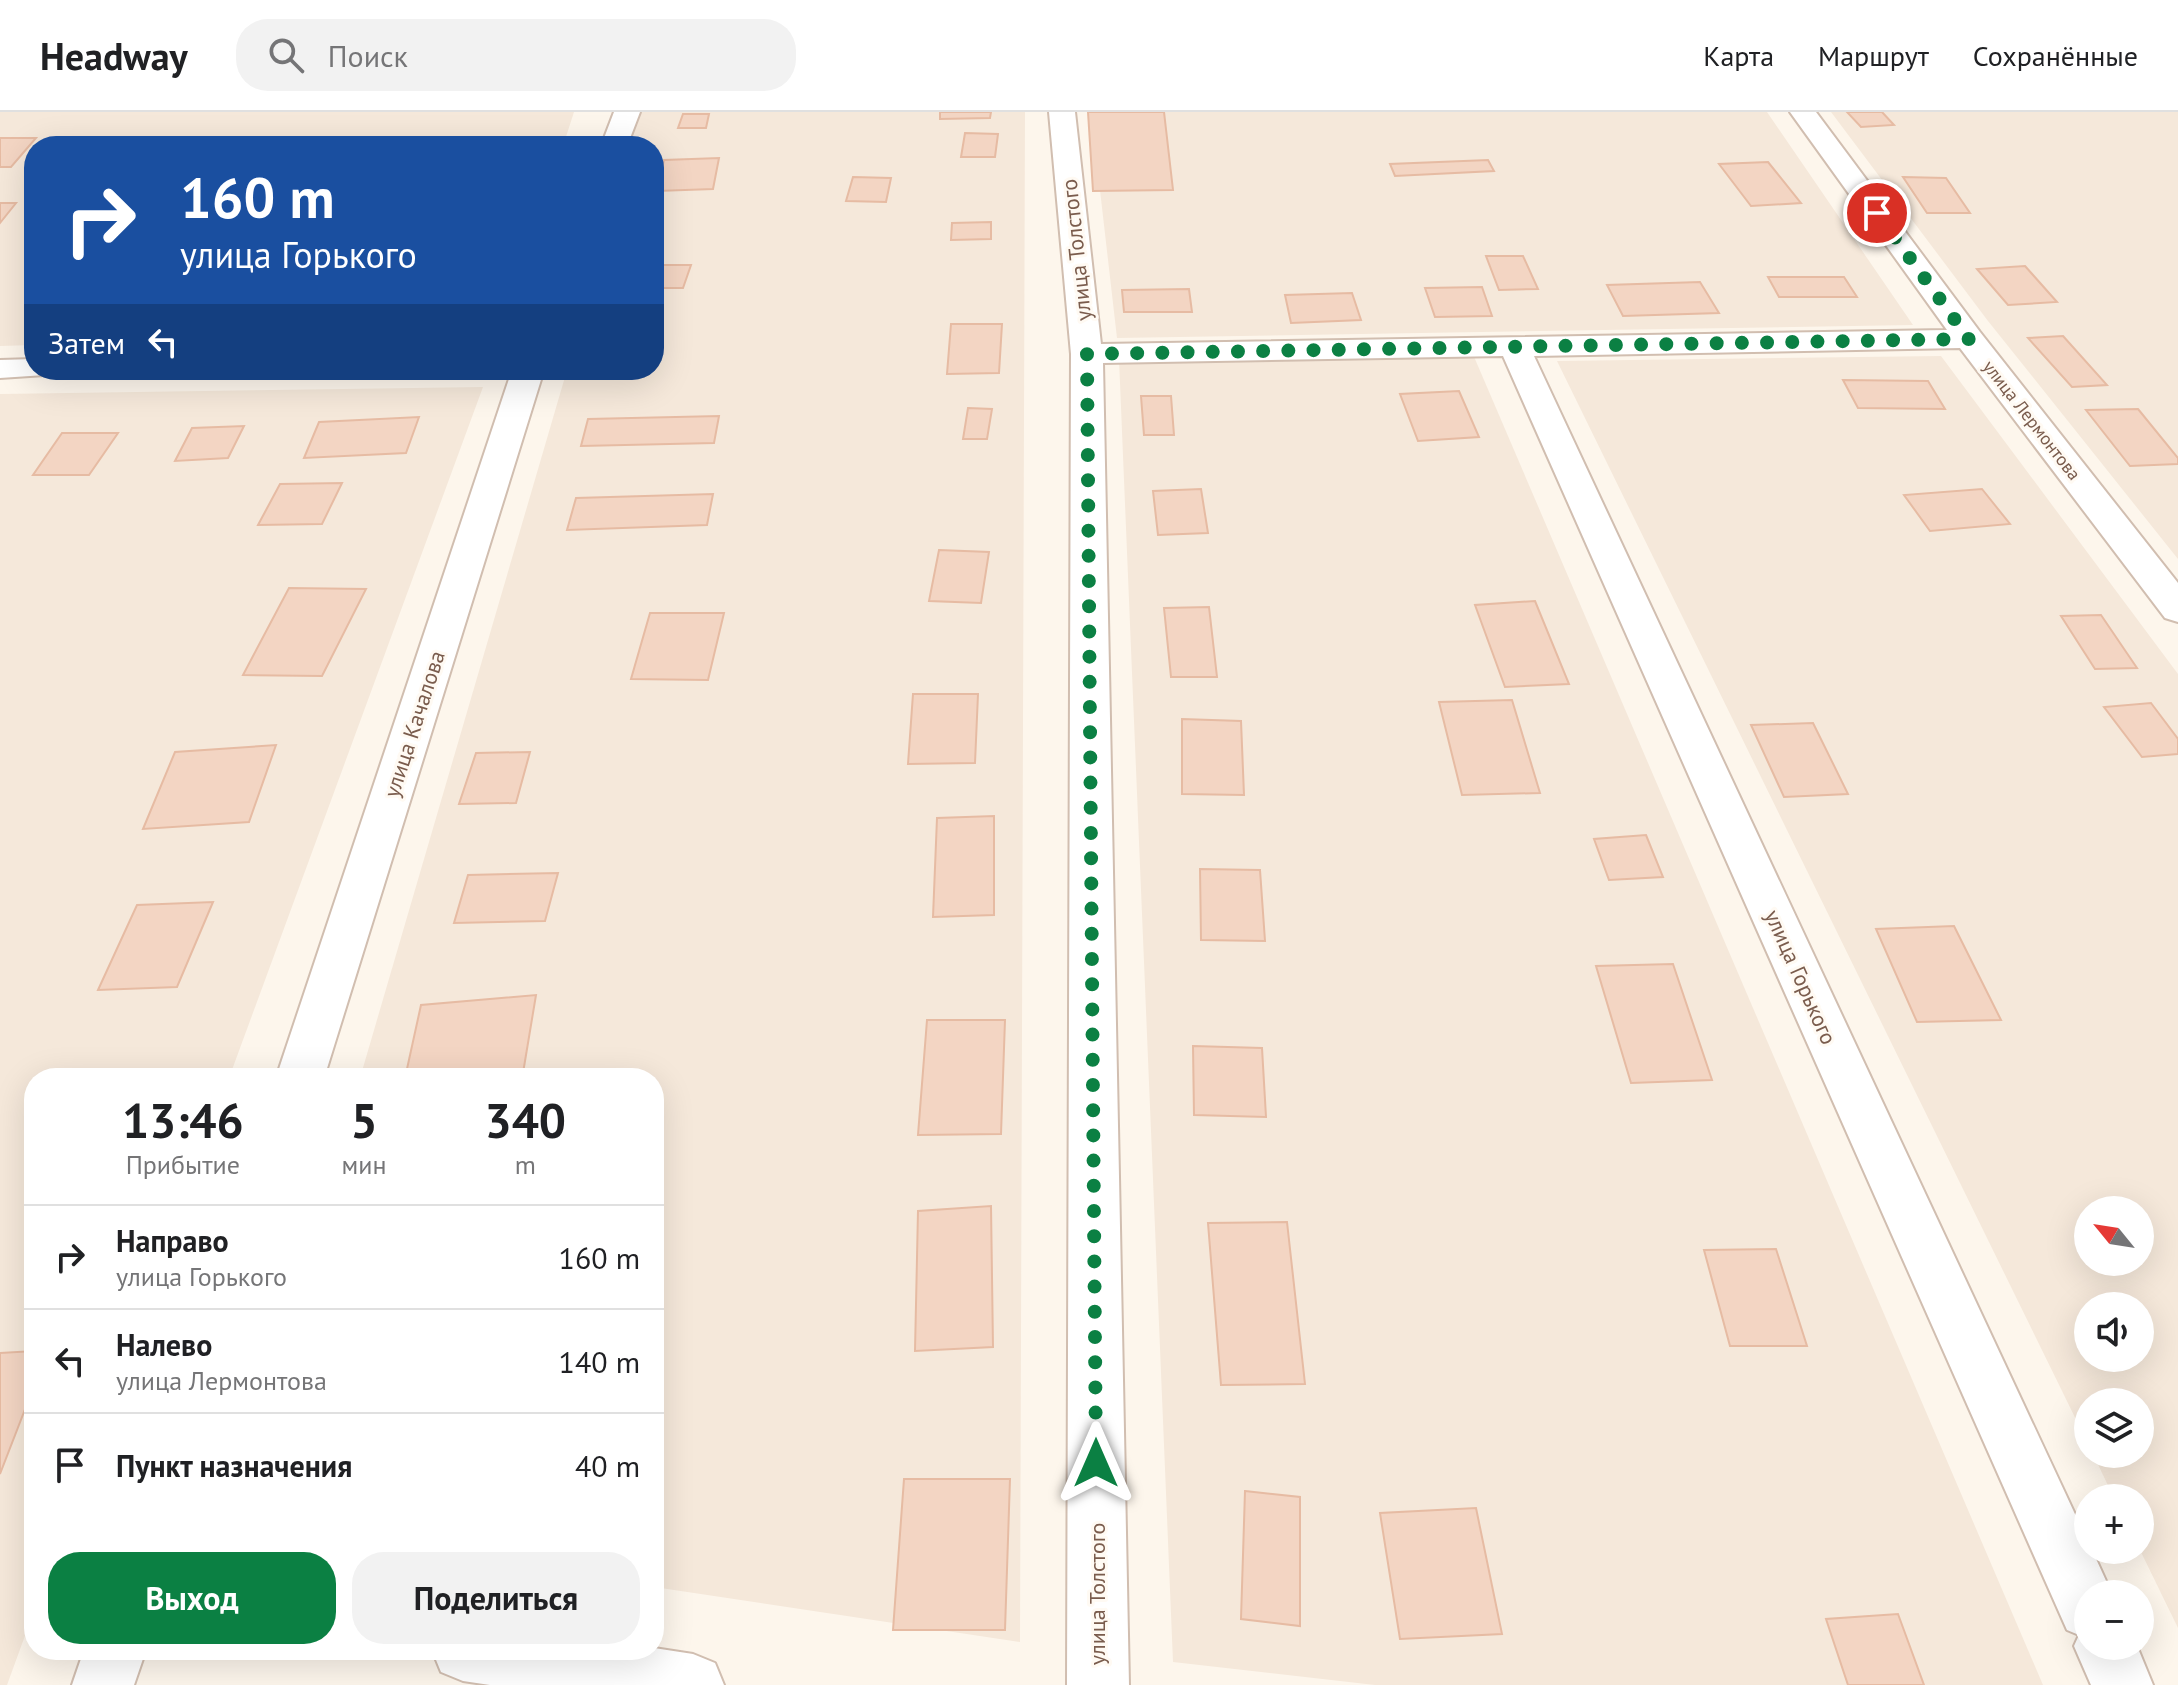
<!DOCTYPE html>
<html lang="ru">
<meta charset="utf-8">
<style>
body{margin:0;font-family:"PT Sans",sans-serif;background:#f2f2f2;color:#202124;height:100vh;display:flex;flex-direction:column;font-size:30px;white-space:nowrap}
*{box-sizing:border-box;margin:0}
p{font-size:26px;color:#757577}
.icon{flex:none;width:44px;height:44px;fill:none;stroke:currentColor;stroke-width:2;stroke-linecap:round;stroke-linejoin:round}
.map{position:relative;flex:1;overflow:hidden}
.panel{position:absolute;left:24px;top:956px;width:640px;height:592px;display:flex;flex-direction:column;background:#fff;border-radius:32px;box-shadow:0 8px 32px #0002}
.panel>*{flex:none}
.guide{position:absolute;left:24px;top:24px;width:640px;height:244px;border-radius:32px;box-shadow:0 8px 32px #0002;background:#1a4fa0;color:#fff;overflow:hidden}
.needle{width:52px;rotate:300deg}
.buttons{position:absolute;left:2074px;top:1084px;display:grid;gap:16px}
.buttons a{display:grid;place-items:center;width:80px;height:80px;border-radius:50%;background:#fff;box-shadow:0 8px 32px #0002;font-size:40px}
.pin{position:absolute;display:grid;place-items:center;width:68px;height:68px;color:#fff;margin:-34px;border:4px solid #fff;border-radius:50%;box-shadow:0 2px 8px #0007}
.me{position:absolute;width:88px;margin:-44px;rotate:0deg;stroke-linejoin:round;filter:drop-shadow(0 0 6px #0008)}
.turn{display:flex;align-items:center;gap:28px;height:168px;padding:0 24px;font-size:36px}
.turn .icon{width:104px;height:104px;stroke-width:2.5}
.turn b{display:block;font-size:56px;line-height:68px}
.then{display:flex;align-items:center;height:76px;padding:0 24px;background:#0003;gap:16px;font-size:30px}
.eta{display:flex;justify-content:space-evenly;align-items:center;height:136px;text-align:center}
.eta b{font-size:48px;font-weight:600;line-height:56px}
.action{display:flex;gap:16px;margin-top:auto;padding:16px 24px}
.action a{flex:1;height:92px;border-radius:32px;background:#0b8043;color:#fff;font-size:32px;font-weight:600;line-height:92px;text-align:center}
.action a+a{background:#f2f2f2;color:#202124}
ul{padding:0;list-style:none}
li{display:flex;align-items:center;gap:24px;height:104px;padding:0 24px;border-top:2px solid #e0e0e0}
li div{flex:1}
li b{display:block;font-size:30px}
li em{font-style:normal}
header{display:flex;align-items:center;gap:48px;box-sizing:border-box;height:112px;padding:0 40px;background:#fff;border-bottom:2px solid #e0e0e0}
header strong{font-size:38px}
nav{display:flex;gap:44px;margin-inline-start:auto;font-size:28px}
.search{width:560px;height:72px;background:#f2f2f2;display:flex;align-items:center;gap:20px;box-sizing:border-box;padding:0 28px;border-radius:32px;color:#757577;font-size:30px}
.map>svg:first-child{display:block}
.residential{fill:#f5e8da;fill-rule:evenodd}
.building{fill:#f3d5c3;stroke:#e6bba3;stroke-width:2}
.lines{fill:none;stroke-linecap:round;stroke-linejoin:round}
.minor-casing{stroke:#d1beb0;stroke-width:4}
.minor{fill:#fff;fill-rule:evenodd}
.route{stroke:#0b8043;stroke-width:14;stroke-dasharray:0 25.2}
.labels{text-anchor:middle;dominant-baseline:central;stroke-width:6;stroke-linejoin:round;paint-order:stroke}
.far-street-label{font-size:18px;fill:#7a5c4d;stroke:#fffaf3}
.street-label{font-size:22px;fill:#7a5c4d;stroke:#fffaf3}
</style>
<header>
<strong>Headway</strong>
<div class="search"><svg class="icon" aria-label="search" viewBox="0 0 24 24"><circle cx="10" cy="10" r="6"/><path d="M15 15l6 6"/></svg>Поиск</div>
<nav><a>Карта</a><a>Маршрут</a><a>Сохранённые</a></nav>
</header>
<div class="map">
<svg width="2178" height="1573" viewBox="0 0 2178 1573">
<rect width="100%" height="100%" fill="#fdf6ec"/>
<!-- residential -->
<path class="residential" d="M0,0H574L563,34H34V233L0,234Z
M638,0H1025L1020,1530L654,1475V966H360L567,258H654V34H629Z
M1091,0H1767L1913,213L1117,226Z
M1831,0H2178V447L1988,209Z
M1472,240L2043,1573H1375L1173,1550L1119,247Z
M1941,244L2178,562V1516L2140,1438V1386H2114L2093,1342H2140V1290H2088V1332L1557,249ZM2088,1098H2140V1150H2088ZM2088,1194H2140V1246H2088Z
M483,275L229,966H34V1499L7,1573H0V282Z"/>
<!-- building -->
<path class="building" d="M940,0H991L990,6L940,7Z
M1088,0H1164L1173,78L1093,79Z
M1847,0H1882L1894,13L1861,15Z
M683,2H709L706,16H678Z
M965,21L998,22L995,45H961Z
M0,26H36L11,55H0Z
M489,27H542L539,34H486Z
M719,46L713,77L657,79L664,48Z
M1488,48L1494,59L1395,64L1390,52Z
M1768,50L1801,91L1751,94L1719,52Z
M853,65L891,66L886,90L846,89Z
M1903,65L1946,66L1970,101H1927Z
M0,91H16L0,111Z
M991,110V127L951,128L952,111Z
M1486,144H1523L1538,177L1499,178Z
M654,153H691L683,176H654Z
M2025,154L2057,190L2008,193L1977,157Z
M1768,165H1844L1857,185H1779Z
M1700,170L1719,201L1623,204L1607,173Z
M1482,175L1492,204L1435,205L1425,176Z
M1189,177L1192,200H1124L1122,178Z
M1352,181L1361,208L1291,211L1285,183Z
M951,212H1002L999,261L947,262Z
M2063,224L2107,273L2072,275L2028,226Z
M1843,268L1928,269L1945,297L1858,296Z
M1459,279L1479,325L1418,329L1400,282Z
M1141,284H1171L1174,323H1144Z
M968,296L992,297L987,327H963Z
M2138,297L2178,346V352L2130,354L2086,298Z
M719,304L714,331L581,334L588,307Z
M419,305L406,341L304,346L319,310Z
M244,314L228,346L175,349L192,316Z
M62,321H118L89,363H33Z
M342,371L322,412L258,413L280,372Z
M1201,377L1208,421L1158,423L1153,379Z
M1982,377L2010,412L1930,419L1904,383Z
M713,382L707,413L567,418L576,386Z
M939,438L989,440L981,491L929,489Z
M289,476L366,477L322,564L243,563Z
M1535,489L1569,572L1505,575L1475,493Z
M1209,495L1217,565H1171L1164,496Z
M650,501H724L708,568L631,567Z
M2101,503L2137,556L2095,557L2061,504Z
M913,582H978L975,651L908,652Z
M1512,588L1540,681L1462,683L1439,590Z
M2151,591L2178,627V642L2142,645L2104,595Z
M1182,607L1241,609L1244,683L1182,682Z
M1813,611L1848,682L1784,685L1751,613Z
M276,633L249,710L143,717L175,640Z
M530,640L516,691L459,692L476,641Z
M994,704V803L933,805L937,706Z
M1646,723L1663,765L1609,768L1594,727Z
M1200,757L1260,758L1265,829L1201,828Z
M558,761L545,809L454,811L468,763Z
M213,790L177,875L98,878L137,793Z
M1954,814L2001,908L1917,910L1876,817Z
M1673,852L1712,968L1631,971L1596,854Z
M536,883L523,961L468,966H405L421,893Z
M927,908H1005L1001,1022L918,1023Z
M1193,934L1262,936L1266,1005L1194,1003Z
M991,1094L993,1235L915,1239L918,1099Z
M1287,1110L1305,1272L1221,1273L1208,1111Z
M1776,1137L1807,1234H1730L1704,1138Z
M34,1239V1274L0,1362V1241Z
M904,1367H1010L1005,1518H893Z
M1245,1379L1300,1385V1514L1241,1507Z
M1476,1396L1502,1522L1400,1527L1380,1401Z
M1898,1502L1924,1573H1848L1826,1507Z"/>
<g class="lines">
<defs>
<path id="minor" d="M614,0H640L627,34H601Z
M1049,0H1075L1101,232L1947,218L1790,0H1816L1980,220L2178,471V510L2165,506L1960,236L1534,244L2088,1430V1438H2092L2112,1482H2088V1534H2137L2153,1573H2091L2074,1534L2079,1523L2067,1518L1503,244L1103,251L1129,1573H1067L1071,242Z
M34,247V258H48L45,263L0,266V248Z
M512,258H544L324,966H276Z
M654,1536L693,1542L715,1551L724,1573H490L463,1569L441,1560L432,1538Z
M84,1538H146L134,1573H72Z"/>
</defs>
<!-- minor casing -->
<use href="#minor" class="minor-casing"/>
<!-- minor -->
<use href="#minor" class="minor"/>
</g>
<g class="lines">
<!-- route -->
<path class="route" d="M1096,1351L1087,242L1969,227L1877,101"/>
</g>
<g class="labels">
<!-- far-street labels -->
<g class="far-street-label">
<text transform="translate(2032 308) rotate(52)">улица Лермонтова</text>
</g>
<!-- street labels -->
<g class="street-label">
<text transform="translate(1076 138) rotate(-96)">улица Толстого</text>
<text transform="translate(414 612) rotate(-72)">улица Качалова</text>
<text transform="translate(1801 865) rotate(66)">улица Горького</text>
<text transform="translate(1097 1482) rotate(-90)">улица Толстого</text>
</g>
</g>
</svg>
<div class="buttons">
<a><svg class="needle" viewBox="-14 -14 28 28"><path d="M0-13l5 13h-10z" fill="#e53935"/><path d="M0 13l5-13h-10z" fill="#757577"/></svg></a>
<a><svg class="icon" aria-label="sound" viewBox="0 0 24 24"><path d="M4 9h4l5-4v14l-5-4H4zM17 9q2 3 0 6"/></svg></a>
<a><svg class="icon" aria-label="layers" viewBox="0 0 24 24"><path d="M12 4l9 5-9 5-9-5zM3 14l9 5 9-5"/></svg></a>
<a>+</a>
<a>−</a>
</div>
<div class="pin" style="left:1877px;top:101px;background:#d93025"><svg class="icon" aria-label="arrive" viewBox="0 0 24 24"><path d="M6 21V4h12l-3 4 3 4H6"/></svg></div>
<svg class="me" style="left:1096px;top:1351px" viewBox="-20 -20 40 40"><path d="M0-17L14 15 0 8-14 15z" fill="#0b8043" stroke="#fff" stroke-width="4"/></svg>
<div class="guide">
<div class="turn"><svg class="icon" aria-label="right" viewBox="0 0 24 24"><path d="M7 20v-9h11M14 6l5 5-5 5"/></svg><div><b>160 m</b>улица Горького</div></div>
<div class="then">Затем<svg class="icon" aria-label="left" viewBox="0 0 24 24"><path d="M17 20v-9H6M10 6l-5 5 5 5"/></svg></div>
</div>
<section class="panel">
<div class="eta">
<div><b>13:46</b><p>Прибытие</p></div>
<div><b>5</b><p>мин</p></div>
<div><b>340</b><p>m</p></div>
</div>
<ul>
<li><svg class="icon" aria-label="right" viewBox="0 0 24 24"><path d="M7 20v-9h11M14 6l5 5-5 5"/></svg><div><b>Направо</b><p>улица Горького</p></div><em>160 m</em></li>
<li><svg class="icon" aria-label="left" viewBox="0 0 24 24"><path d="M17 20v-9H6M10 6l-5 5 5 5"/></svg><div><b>Налево</b><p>улица Лермонтова</p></div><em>140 m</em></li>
<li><svg class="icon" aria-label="arrive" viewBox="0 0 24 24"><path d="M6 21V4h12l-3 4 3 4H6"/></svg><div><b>Пункт назначения</b></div><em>40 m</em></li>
</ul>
<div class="action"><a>Выход</a><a>Поделиться</a></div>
</section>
</div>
